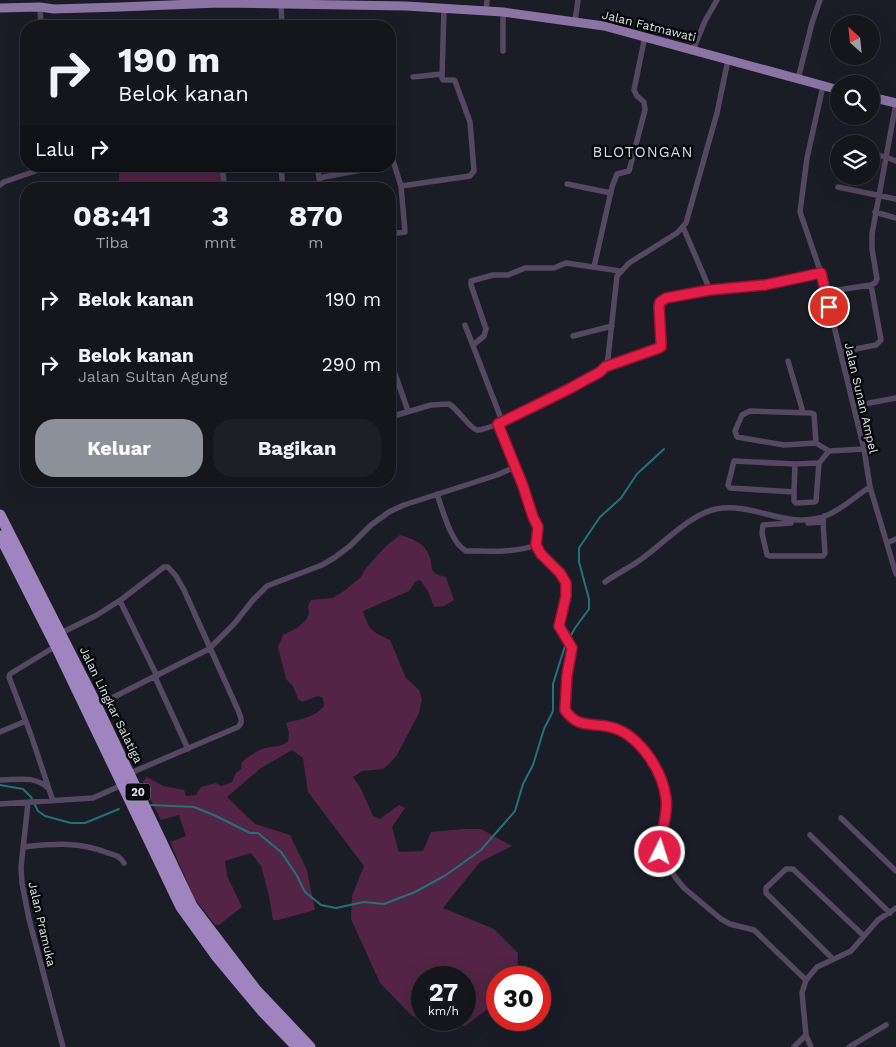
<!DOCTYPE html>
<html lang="id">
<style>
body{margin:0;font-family:"Work Sans",sans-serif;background:#1d1f25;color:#f1f3f6;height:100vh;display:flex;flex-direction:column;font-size:19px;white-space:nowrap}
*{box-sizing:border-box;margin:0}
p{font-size:16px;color:#9d9fa3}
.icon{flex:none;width:28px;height:28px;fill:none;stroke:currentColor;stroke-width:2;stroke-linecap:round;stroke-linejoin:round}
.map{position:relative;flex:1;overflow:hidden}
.details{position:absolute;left:20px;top:182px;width:376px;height:305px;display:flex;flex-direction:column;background:#14161c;border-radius:20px;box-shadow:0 5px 20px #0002,0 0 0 1px #33353b}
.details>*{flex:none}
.hud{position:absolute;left:20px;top:20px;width:376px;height:152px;border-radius:20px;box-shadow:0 5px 20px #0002,0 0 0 1px #33353b;background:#14161c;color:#f1f3f6;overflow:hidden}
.needle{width:32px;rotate:333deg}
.tools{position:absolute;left:830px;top:15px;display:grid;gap:10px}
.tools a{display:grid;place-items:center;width:50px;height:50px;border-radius:50%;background:#14161c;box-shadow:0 5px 20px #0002,0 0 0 1px #33353b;font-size:25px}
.speed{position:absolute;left:411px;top:966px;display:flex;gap:10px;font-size:25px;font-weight:700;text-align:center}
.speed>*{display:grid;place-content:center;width:65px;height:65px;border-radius:50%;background:#14161c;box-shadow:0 5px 20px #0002,0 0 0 1px #33353b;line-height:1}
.speed small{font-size:12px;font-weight:400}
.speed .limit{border:8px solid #d22;background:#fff;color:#111}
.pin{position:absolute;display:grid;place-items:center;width:42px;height:42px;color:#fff;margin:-21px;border:2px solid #fff;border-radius:50%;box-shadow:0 1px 5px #0007}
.me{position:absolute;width:55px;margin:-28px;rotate:4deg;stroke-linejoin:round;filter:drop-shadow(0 0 4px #0008)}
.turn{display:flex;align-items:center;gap:18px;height:105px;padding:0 15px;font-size:22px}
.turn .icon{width:65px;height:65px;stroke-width:2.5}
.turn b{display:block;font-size:35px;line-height:42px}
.then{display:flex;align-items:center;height:48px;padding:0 15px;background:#0003;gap:10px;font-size:19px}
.eta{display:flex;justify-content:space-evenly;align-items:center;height:85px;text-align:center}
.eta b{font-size:30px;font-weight:700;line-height:35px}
.action{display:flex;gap:10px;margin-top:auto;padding:10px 15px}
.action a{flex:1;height:58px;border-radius:20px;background:#8c9099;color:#fff;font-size:20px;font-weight:700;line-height:58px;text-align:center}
.action a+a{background:#1d1f25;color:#f1f3f6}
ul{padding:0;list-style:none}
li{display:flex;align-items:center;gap:15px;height:65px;padding:0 15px}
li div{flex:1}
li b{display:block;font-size:19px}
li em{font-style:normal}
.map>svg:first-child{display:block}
.green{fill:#532445}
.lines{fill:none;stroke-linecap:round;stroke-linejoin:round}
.stream{stroke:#267179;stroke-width:2}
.street{stroke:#544960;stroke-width:5.5}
.primary{stroke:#8b73a4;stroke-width:9}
.highway{stroke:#a084bf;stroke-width:11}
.route-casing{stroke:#92132f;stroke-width:12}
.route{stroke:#e11d48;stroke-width:9}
.labels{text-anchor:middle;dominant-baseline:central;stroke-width:5;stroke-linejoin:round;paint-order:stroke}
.shield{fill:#06070b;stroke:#9fa0a6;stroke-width:1}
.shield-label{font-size:11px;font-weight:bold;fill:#e0e2e9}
.street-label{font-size:12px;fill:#e0e2e9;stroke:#06070b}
.quarter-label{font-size:15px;letter-spacing:1px;fill:#d4d8e6;stroke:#06070b}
</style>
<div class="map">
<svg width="896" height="1047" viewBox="0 0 896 1047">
<rect width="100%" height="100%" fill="#1a1d26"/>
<!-- green -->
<path class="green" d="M120,166H223L226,189H118Z
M400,535C413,539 426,543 430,558C432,563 430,569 435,573C437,575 443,576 446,577L454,600L444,606L434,607L428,591L420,580L415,582L409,591L363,611C369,631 372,631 390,640L406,678L419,690L422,699L419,713L397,755L389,764L383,769L362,771L353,777L361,789L373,816L380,819L399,805L405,808L392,827L399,852L423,851L431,832L464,829H481L512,846L480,862L443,908L494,929L518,953L517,977L498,978L497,1002L465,1026L433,1020H465V978H422V1018L412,1016L380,983L351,919L352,896L364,866L308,792L303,758L292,750L261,768L227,797L255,824L290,835L307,870L315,910L278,920H273L269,896L261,866L251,853L225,861L227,876L242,907L219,925H215L194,898L170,842L186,836L179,815L161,820L144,787L143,781L147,777L163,786L184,790L186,796L196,795L201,787L216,783L221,786L232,782L236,773L241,769L242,762C249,756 257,750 266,748C276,745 280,748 288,741L289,733L286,723C301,719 314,718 324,706L323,698L318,696L302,702L298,699L293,686L286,679L278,647L283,635L297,628L306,620L309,614L308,606L311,600L333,598L344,591L360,578L366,568L387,545Z"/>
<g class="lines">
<!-- stream -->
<path class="stream" d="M0,785L23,789L31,797L38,811L45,816L71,823H85L119,809
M151,805L194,807L216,816L250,833H258L281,852L296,874L305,892L321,905L336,908L364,902L384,904L415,892L446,875L481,850L515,811L523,784L533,765L544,729L553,711V684L565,646L575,628L589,609V599L579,562V548L600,517L621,498L637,474L664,449"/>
<!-- street -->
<path class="street" d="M281,5L282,26
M40,7L41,26
M486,11L487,0
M575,21L578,0
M693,50L705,21L717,0
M503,51V12
M413,77L442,74
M798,79L812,23L820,0
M823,86L807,158L800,212L821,273L864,449L870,487L896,574
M835,147L839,148
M390,151L401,186L405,232L390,234
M871,154L886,157L896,161
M222,166L225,189
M281,166H295
M317,166L321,189
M281,167L283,189
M319,178L382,166
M567,184L611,193
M0,185L4,182L50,166
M401,186L470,176L474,171L470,122L455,81L454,80H443L442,78L444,8
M838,187L896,199
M875,212L896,218
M683,227L710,290
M594,267L612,187L617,174L629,171L645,110L644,102L637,96L634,90L645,36
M825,292L871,285
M465,325L502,421
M573,336L612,326
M473,345L484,336L486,329L471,285V281L493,275H508L525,268H554L566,263L620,271
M840,352L876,345L881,340L871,285L875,283L877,279L872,249V234L896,103
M788,361L803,412
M390,366L393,368L408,411
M605,367L655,350L661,347L659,307L660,302L666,299L710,290L765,285L821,273
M854,406L896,398
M390,417L431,405L449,404C458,409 470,429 477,430C493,430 585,383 600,371C605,368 607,364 608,358L617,276L629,263L677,233L686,223L717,113L728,60
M816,443L814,414L811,413L750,411L742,415L735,431L737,437L784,445L816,443L829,451L864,449
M819,463L795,464L734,461L728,485L730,488L794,492V501L796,503L814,502L816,501L819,463L829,451
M515,467L523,486L533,517L538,527L536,545L538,550L560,573L565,583L566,596L559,626L572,648L565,694V711L573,719L583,724L609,726L615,729L637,743L651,758L657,768L666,798V813L659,842L660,851L675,877L684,888L721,919L730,924L754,930L806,980
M794,492L795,464
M437,494C443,511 451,543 466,551C490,551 514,553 536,545
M791,523L763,525L762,533L767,555L770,556H823L825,553L823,522L824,516
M808,523L823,522
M887,543L896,539
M605,582C616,574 629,568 640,560C662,545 690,514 716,509C755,502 786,530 825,516C840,511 857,495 870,487
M120,601L157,676
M61,633L97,615L122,599L164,567H168L176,576L184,590L238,710C240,716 244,722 238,727L128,774
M155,677L188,749
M96,706L209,649L234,624L253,600L267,586L322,565L334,558L350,546L371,525L389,512L404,505L497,475L515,467L498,424
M0,732L26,721
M0,780C17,780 34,775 48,788
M53,801L31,735L9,677L10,674L56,646
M28,803L21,867L22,883L29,919L63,1047
M0,804L93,798L122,785
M841,818L896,871
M810,835L890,913
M23,847C53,844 79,841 108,853C115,855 120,856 124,863
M833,959L766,893V888L786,869H793L864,936
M794,1047L806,1035
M811,1047L806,1035L802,993L806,980L817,967L851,951L878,920L896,908
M849,1047L886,1025"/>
<!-- primary -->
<path class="primary" d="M0,8L40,7L54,9L120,7L219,3L406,6L503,12L604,26L839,90
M871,97L896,103"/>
<!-- highway -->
<path class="highway" d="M0,515L93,698L192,906L256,990L310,1047
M0,536L56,646L181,907L217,957L263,1012L297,1047"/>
</g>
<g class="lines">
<defs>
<path id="route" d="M660,852C659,833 669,816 666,798C662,769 637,730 605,726C587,723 577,727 565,710L567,675L572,648L559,626L566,596V583L560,573L541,554L536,545L538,527L533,517L523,486L498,424L569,389L600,372L605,367L659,348L661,347V342L659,306L660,302L666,298L710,290L765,285L821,273L829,307"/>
</defs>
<!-- route casing -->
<use href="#route" class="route-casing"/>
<!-- route -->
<use href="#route" class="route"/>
</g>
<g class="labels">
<!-- shield labels -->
<rect class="shield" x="125.5" y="783.5" width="25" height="17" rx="4"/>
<g class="shield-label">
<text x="138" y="792">20</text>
</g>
<!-- street labels -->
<g class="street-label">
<text transform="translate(649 26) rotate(14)">Jalan Fatmawati</text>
<text transform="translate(861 398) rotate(77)">Jalan Sunan Ampel</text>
<text transform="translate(111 705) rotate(64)">Jalan Lingkar Salatiga</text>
<text transform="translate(42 924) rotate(77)">Jalan Pramuka</text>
</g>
<!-- quarter labels -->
<g class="quarter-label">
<text x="643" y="152">BLOTONGAN</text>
</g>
</g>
</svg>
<div class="tools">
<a><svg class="needle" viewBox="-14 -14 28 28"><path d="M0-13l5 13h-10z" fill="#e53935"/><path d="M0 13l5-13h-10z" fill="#9d9fa3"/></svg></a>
<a><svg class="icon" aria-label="search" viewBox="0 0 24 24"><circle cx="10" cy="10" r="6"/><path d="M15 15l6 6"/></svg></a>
<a><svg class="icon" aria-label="layers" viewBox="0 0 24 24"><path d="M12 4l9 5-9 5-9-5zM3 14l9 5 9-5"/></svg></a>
</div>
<div class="speed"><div>27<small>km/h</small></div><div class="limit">30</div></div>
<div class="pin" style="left:829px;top:307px;background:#d93025"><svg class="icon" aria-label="arrive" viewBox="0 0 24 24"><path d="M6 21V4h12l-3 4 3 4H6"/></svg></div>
<svg class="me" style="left:660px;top:852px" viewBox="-20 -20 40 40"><circle r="17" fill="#e11d48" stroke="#fff" stroke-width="3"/><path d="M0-11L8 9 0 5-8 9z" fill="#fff"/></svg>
<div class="hud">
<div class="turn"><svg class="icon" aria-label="right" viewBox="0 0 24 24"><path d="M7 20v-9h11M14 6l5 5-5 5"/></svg><div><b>190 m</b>Belok kanan</div></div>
<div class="then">Lalu<svg class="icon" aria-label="right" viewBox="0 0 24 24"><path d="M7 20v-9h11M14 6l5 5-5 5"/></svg></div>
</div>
<section class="details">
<div class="eta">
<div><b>08:41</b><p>Tiba</p></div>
<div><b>3</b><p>mnt</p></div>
<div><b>870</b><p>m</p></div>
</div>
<ul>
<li><svg class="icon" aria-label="right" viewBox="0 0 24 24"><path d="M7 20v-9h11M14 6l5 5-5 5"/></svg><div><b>Belok kanan</b></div><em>190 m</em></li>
<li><svg class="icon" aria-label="right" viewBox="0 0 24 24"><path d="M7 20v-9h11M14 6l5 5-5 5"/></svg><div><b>Belok kanan</b><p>Jalan Sultan Agung</p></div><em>290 m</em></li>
</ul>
<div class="action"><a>Keluar</a><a>Bagikan</a></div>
</section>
</div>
